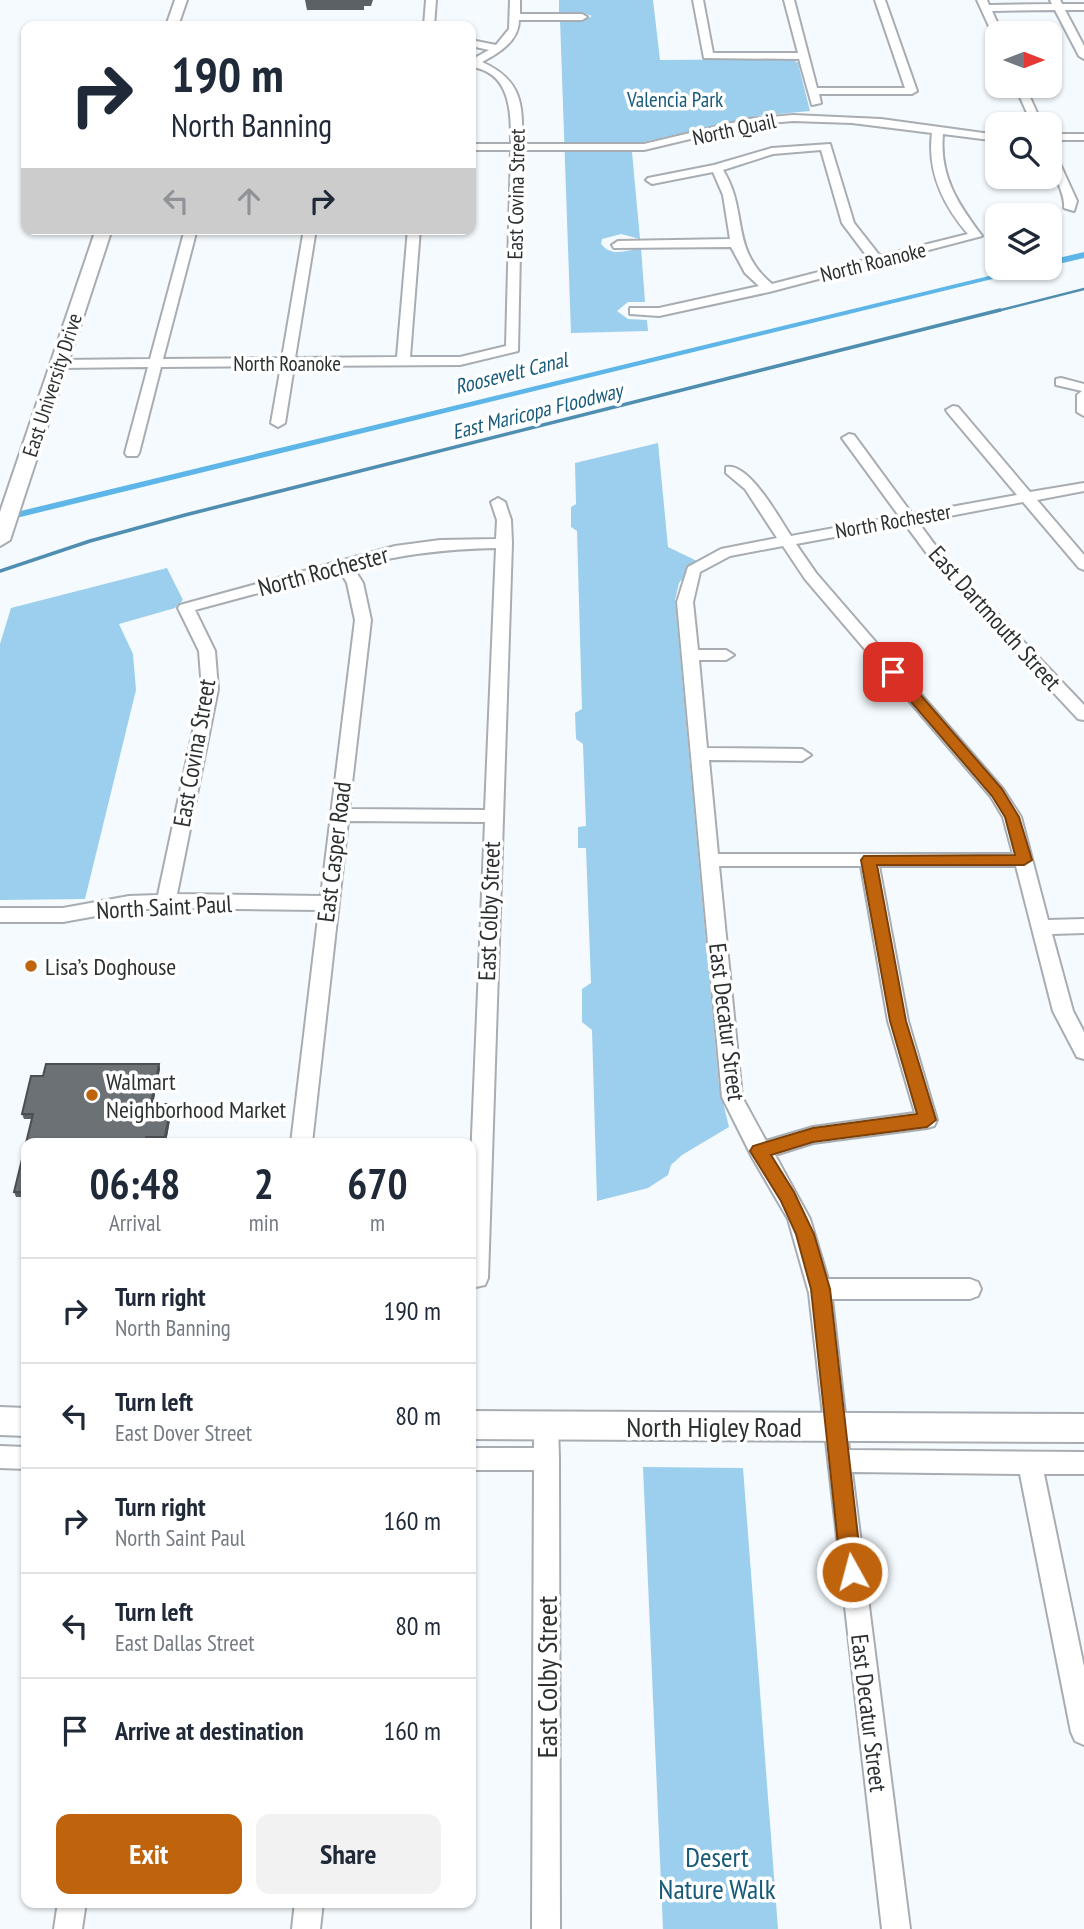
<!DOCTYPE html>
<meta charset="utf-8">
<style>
body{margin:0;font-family:"PT Sans Narrow",sans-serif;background:#f2f2f3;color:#1f2937;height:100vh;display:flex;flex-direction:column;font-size:26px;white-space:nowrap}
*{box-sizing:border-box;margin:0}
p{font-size:23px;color:#747a83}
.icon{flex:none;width:38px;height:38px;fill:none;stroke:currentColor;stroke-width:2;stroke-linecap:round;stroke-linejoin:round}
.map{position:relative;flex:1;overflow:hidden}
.details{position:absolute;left:21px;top:1138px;width:455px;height:770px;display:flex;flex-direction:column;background:#fff;border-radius:14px;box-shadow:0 2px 5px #0004}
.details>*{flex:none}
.guide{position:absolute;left:21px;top:21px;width:455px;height:214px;border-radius:14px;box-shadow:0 2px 5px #0004;background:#fff;color:#1f2937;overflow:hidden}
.needle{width:46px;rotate:90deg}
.buttons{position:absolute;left:985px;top:21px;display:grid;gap:14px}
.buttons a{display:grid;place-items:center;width:77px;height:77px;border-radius:14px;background:#fff;box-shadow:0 2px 5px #0004;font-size:35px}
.pin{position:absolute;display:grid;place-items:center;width:60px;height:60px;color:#fff;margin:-30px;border-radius:14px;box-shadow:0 4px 10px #0006}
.me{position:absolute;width:77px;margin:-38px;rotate:353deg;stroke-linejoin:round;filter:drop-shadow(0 0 5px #0008)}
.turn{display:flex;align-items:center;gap:24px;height:147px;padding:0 35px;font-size:32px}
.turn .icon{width:91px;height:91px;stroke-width:2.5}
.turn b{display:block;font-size:49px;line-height:60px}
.lanes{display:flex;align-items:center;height:66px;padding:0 35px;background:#0003;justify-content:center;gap:35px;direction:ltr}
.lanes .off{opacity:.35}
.eta{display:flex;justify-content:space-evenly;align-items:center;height:119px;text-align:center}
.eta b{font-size:42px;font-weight:700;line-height:49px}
.button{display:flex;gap:14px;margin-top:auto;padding:14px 35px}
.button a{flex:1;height:80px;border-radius:14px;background:#bf640d;color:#fff;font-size:28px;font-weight:700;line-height:80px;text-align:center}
.button a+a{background:#f2f2f3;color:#1f2937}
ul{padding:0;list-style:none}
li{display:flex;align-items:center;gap:21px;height:105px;padding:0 35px;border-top:2px solid #e0e1e3}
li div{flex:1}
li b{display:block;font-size:26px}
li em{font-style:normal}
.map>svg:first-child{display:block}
.green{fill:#9bcfed}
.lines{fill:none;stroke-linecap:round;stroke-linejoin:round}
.stream-far1{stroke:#4f8eb0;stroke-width:2.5}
.stream{stroke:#4f8eb0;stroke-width:3.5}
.canal{fill:#5db6e7;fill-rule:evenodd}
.minor-casing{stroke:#a7adb2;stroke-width:4}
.major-casing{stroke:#a7adb2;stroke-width:4}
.minor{fill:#fff;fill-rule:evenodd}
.major{fill:#fff;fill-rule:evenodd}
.wall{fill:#5c6165}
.shaded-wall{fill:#4b4f52}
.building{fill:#6b7175;stroke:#4b4f52;stroke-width:2}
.route{fill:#bf640d;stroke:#7c4108;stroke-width:2}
.poi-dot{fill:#bf640d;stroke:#fff;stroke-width:2.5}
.labels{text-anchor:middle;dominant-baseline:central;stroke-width:7;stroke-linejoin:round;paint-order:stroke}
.far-park-label{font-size:21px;fill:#165a7b;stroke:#fff}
.far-street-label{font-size:21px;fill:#2d3031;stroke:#fff}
.far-water-label{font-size:21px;font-style:italic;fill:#185c7d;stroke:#fff}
.street-label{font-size:24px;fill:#2d3031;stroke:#fff}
.poi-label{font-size:24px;fill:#2d3031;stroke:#fff;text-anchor:start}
.near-street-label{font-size:28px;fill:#2d3031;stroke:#fff}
.near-park-label{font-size:28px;fill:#165a7b;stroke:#fff}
</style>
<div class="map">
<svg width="1084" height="1929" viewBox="0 0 1084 1929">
<rect width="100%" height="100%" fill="#f4fafe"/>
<!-- green -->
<path class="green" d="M559,0H653L660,60L791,59L798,63L810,111L758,116L639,143L632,152L640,239L621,234L602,239L601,244C611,257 626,251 641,248L645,302H628L617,311L628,319L647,320L648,331L571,333L560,19L581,22L592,16L580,12L559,14Z
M658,443L668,547L697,561L679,583L675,600L719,1086L729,1127L682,1155L671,1165L668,1175L648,1188L597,1201L592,1030L582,1022V989L591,983L586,848H578V827L586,826L583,744L576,739L575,713L582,709L577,531L571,527V507L576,504L575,463Z
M167,568L183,600L175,608L119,624L133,654L136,690L85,899L0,900V644L11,608Z
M643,1467L743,1468L778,1929H663Z"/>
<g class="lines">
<!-- stream-far1 -->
<path class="stream-far1" d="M993,312L1084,289"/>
<!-- stream -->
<path class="stream" d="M0,571L90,541L185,515L1000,310"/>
<!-- canal -->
<path class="canal" d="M1084,252V258L1050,266V260Z
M1022,268H1037L0,522V516Z"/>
<defs>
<path id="minor" d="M426,0H436L434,26H424Z
M510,0H520V14H582L587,17L582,20H519C519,41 499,53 482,62C522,80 523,104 522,144H644L749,119L793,115L881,119L998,135V141L943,134C939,176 958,204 982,236L769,292L659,316L630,314V308H659L759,286L745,273L731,247L614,248L612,245L618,241L730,239L723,195L713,172L652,184L646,180L648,178L714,165L772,148L830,144L854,223L880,256L968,234C943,205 927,172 932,133L852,123L793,121L749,125L644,150H522L518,351L460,365L294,366L285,423L278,427L271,423L281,366L161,367L139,453L137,456H127L125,453L148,367L60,368L53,364L60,360L150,359L185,229H197L163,359L282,358L304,229H316L295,358L397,357L408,229H420L410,357H460L506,346L511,150H471V144H511C511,112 511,72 471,67V60L489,50L471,46V40L496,45L509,29ZM821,150L842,223L869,259L772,284C729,248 749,212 723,170L773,154Z
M693,0H703L713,53H798L784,0H794L817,88H905L875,0H885L917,91L912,94H819L821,103L812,105L799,59L704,58Z
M977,0H987L989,5L1052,4L1050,0H1060L1062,4H1084V10H1065L1084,46V59L1079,56L1055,10L992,11L1002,33H998V38L993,35Z
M1015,86H1025L1042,124H1032Z
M1050,134H1084V140H1050Z
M1050,152L1056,155L1077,201L1074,211L1064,208C1066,192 1050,173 1050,152Z
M1061,378L1084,384V416L1077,412V395L1082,391L1056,385V379Z
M953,406L958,407L1030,492L1084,483V491L1037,500L1084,555V570L1079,568L1023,502L918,522L946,560L1084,705V720L1078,719L936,566L905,524L796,544L816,573L1003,789L1021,817L1048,920L1084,919V933L1052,934L1073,1011L1084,1032V1059L1077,1057L1053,1011L1016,866H879L908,1021L937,1120L934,1126L927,1128L813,1143L775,1155L810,1219L828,1279H970L978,1282L981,1289L978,1296L970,1299H832L849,1450L1084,1452V1474H1044L1084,1667V1745L1075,1741L1071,1732L1020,1474L852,1472L910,1929H882L809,1293L788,1219L752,1157L722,1097L677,602L688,567L721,549L777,538L745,489L726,473V467C749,462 779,518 791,536L899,516L842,438L849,434L854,435L912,514L1017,495L948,413L946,410ZM783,546L805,579L991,797L1003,817L1013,854H718L709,760L802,761L811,755L802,749L707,748L699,660H726L734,655L726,650H698L693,602L700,572L730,556ZM719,866H861L888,1021L915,1113L813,1127L766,1141L742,1097Z
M498,498L505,502L511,520L512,543L488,1278L485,1285L471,1288V1160L485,822L348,821L312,1143H291L319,910L166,908L129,910L63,922H0V908H63L129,896L158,895L202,689L199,651L178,608L180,605L395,546L440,540L496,539L497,520L491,502ZM496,548L485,810L349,809L371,620L363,583L353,567C401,554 447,549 496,548ZM340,571L347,583L355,620L321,896L177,894L218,689L215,651L195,610Z
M546,1414L554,1417L558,1425L559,1459L560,1929H532L534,1470H471V1448H534V1425L538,1417Z
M0,1446L26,1447V1469L0,1468Z
M58,1902H86L82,1929H54Z
M295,1902H323L320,1929H292Z"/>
<path id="major" d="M175,0H187L178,26H166Z
M96,229H112L10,540L0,546V512Z
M0,1407L26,1408V1436L0,1435Z
M471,1411L1084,1414V1442L471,1439Z"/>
</defs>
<!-- minor casing -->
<use href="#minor" class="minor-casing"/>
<!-- major casing -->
<use href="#major" class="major-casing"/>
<!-- minor -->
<use href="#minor" class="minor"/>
<!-- major -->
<use href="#major" class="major"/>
</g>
<!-- wall -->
<path class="wall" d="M305,0H373L371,6H364V10H307Z
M159,1064L160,1069L153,1104L172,1109L166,1142H147V1143H26L32,1119H24L22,1114L43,1076Z
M26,1143V1197H16L14,1192Z"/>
<!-- shaded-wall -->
<path class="shaded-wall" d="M159,1064L160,1069L152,1109L151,1104Z
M171,1104L172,1109L166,1142L165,1137Z"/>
<!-- building -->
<path class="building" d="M46,1064H159L151,1104H171L165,1137H146L145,1143H26L33,1114H22L31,1076H43Z
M26,1143V1192H14Z"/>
<!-- route -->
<path class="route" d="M893,668L898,669L1002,789L1019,817L1032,860L1024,865H877L906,1021L936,1120L927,1127L813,1142L771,1155L794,1192L814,1234L830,1289L862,1572L859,1579L852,1582L844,1579L841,1572L811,1289L796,1234L781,1201L750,1151L753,1146L813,1128L917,1114L890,1021L861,860L864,856L1015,855L1005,817L992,796L888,675V669Z"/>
<!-- markers -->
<g class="poi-dot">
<circle cx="31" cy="966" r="7"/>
<circle cx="92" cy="1095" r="7"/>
</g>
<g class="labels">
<!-- far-park labels -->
<g class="far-park-label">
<text x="675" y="99">Valencia Park</text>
</g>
<!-- far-street labels -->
<g class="far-street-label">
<text transform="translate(734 129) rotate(-12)">North Quail</text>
<text transform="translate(516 194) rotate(-89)">East Covina Street</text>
<text transform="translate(873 262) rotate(-14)">North Roanoke</text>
<text x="287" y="363">North Roanoke</text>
<text transform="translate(52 385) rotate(-72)">East University Drive</text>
<text transform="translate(893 521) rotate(-10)">North Rochester</text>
</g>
<!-- far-water labels -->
<g class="far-water-label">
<text transform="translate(511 373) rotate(-14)">Roosevelt Canal</text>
<text transform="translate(537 411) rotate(-14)">East Maricopa Floodway</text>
</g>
<!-- street labels -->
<g class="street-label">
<text transform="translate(323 571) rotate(-15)">North Rochester</text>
<text transform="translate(995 618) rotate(48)">East Dartmouth Street</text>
<text transform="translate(194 753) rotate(-80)">East Covina Street</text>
<text transform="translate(334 852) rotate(-83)">East Casper Road</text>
<text transform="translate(164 907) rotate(-3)">North Saint Paul</text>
<text transform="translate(489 911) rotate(-88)">East Colby Street</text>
<text transform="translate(727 1022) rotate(83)">East Decatur Street</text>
<text transform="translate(869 1713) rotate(83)">East Decatur Street</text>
</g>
<!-- poi labels -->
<g class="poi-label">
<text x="45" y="966">Lisa’s Doghouse</text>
<text x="106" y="1081">Walmart<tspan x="106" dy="28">Neighborhood Market</tspan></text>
</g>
<!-- near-street labels -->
<g class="near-street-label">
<text x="714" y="1426">North Higley Road</text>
<text transform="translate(546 1677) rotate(-90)">East Colby Street</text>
</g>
<!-- near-park labels -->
<g class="near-park-label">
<text x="717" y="1856">Desert<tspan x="717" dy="32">Nature Walk</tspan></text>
</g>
</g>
</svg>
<div class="buttons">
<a><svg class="needle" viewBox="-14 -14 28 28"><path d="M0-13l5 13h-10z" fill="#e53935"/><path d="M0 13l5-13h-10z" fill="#747a83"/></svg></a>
<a><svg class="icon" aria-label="search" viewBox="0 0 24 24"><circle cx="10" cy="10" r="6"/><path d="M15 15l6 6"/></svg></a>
<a><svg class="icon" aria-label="layers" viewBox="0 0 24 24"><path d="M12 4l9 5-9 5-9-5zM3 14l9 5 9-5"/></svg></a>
</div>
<div class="pin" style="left:893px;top:672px;background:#d93025"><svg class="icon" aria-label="arrive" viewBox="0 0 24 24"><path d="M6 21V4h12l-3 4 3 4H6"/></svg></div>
<svg class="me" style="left:852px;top:1572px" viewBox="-20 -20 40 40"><circle r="17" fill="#bf640d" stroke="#fff" stroke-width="3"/><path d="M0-11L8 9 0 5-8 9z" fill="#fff"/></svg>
<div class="guide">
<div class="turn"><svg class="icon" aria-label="right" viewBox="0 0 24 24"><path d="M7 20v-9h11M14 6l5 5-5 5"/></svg><div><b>190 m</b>North Banning</div></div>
<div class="lanes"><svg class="icon off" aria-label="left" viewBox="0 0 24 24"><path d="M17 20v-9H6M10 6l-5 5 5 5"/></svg><svg class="icon off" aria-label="ahead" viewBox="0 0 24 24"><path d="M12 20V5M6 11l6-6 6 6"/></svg><svg class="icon" aria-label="right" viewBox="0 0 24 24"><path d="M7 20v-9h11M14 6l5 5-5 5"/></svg></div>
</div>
<section class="details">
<div class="eta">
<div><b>06:48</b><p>Arrival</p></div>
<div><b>2</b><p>min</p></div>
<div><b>670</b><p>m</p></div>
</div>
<ul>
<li><svg class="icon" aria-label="right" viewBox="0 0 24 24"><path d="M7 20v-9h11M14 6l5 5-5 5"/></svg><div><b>Turn right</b><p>North Banning</p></div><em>190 m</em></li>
<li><svg class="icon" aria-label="left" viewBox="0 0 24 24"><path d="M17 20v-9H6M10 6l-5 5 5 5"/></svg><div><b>Turn left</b><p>East Dover Street</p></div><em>80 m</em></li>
<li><svg class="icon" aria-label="right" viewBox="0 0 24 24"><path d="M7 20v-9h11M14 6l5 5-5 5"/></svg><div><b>Turn right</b><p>North Saint Paul</p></div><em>160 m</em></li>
<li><svg class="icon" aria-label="left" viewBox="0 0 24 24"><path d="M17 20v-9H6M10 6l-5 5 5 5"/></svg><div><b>Turn left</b><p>East Dallas Street</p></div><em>80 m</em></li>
<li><svg class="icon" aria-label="arrive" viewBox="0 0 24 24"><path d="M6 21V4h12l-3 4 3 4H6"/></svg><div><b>Arrive at destination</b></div><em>160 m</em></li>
</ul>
<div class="button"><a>Exit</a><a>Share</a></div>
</section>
</div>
